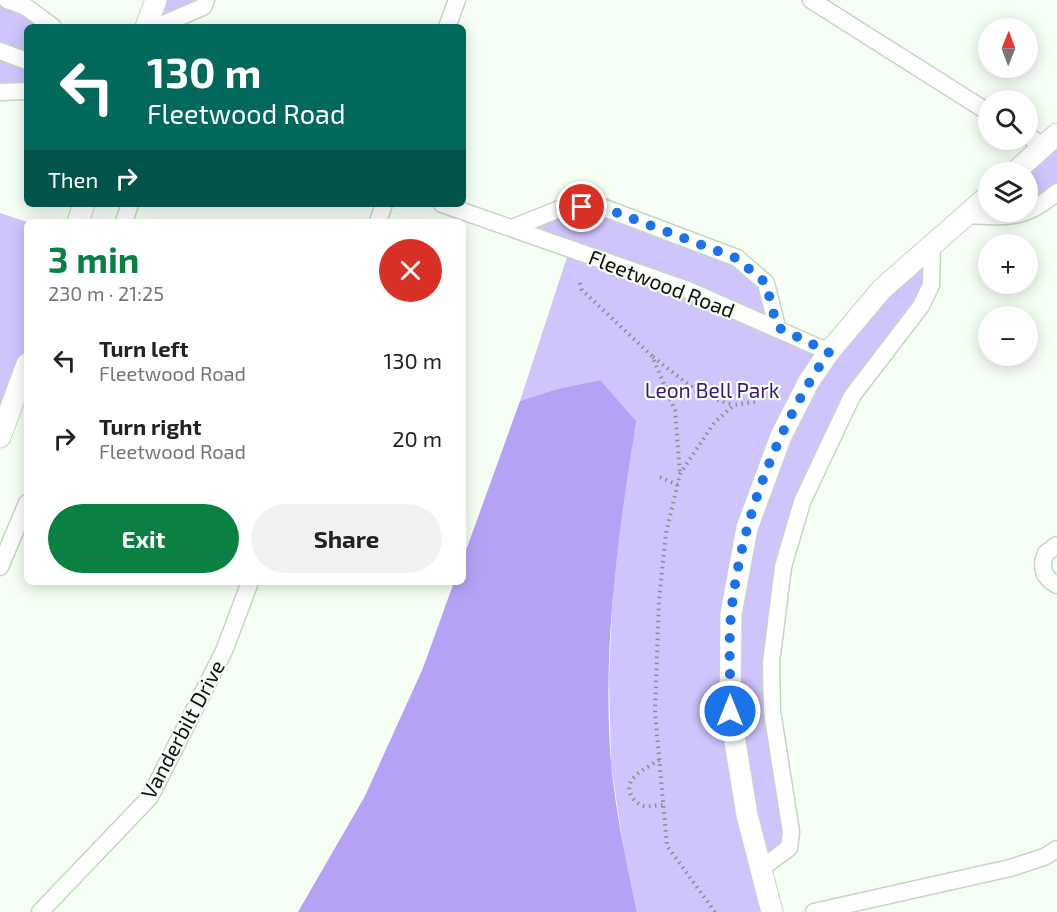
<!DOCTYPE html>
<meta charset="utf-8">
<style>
body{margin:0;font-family:"Exo 2",sans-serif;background:#f2f2f2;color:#222;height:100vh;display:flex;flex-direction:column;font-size:22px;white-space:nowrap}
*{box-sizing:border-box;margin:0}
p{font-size:20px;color:#767676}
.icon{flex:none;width:33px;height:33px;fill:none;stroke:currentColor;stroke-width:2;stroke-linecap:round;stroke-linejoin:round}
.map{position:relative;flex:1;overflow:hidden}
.panel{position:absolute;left:24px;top:219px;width:442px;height:366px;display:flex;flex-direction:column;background:#fff;border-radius:9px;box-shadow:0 3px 15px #0003}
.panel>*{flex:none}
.guide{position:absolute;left:24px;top:24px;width:442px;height:183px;border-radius:9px;box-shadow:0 3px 15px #0003;background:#00695c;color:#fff;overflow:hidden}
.needle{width:39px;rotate:1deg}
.fabs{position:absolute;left:978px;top:18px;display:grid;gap:12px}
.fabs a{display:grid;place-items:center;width:60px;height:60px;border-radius:50%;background:#fff;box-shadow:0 3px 15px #0003;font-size:30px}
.pin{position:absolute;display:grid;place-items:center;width:51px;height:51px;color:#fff;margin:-26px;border:3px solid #fff;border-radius:50%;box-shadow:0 2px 6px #0007}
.me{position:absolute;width:66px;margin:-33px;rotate:0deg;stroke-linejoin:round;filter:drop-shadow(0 0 4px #0008)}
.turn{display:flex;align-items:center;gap:21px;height:126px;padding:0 24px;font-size:27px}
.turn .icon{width:78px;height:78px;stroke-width:2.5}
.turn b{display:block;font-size:42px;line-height:51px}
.then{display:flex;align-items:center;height:57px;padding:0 24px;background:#0003;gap:12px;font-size:22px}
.round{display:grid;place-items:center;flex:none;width:63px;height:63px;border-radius:32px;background:#f2f2f2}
.overview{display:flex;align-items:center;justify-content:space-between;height:102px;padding:0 24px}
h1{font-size:36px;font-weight:700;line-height:45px;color:#0b8043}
.button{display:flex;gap:12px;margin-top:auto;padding:12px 24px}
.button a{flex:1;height:69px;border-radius:36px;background:#0b8043;color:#fff;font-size:24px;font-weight:700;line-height:69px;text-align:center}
.button a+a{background:#f2f2f2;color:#222}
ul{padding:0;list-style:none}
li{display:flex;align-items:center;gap:18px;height:78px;padding:0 24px}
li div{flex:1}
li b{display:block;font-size:22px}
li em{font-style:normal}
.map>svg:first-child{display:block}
.green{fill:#cfc4fc}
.water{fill:#b5a2f7}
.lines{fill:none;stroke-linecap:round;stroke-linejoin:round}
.minor-casing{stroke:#c6d6c4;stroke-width:19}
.tertiary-casing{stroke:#c6d6c4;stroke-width:23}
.path{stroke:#868e86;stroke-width:4;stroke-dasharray:1.5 4.5;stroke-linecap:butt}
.minor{stroke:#fff;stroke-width:16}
.tertiary{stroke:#fff;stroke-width:21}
.route{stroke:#1a73e8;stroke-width:10;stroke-dasharray:0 18}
.labels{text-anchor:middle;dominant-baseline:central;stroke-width:4.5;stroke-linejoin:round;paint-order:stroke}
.street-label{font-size:21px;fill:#0c120c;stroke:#f5fff4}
.park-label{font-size:21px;fill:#3e197a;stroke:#f5fff4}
</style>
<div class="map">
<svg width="1057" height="912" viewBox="0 0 1057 912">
<rect width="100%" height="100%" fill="#f5fff4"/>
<!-- green -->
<path class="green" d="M0,0L53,27H27V91L0,92Z
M156,0H206L156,27Z
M1057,134V192C1025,220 1008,217 968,215L988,196V212H1028V172H1015Z
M602,207L737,258L766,283L778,327L829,352L932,247L931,285L883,353L802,502L771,663L791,832L760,869L772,912H637L625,859L611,763L609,678L613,586L622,506L599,380L557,389L520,401L569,251L512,228Z
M0,213L27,222V364L0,437Z"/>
<!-- water -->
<path class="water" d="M600,380L636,421C618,534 602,649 611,763C616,813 626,863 637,912H298L365,796L423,668L454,582H464V556L520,401L557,389Z"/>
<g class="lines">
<defs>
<path id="minor" d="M7,0L26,7L53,27
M811,0L988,112
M156,27L203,7L206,0
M447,27L457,0
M0,51L27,61
M0,92L27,91
M1028,136L1043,146
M442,204L688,290L829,352
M968,215C1008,217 1025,220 1057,192
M124,222L130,204
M378,222L384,204
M512,228L562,208L602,207L737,258L766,283L777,327
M1057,545L1046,553C1040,567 1043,578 1057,585
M0,567L27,503
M760,869L789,848L791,832L772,711L771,663L783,567L802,502L852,396L921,306L931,285L932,247
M40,912L150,797L224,651L250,582
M814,912L1010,868L1044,857L1057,849"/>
<path id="tertiary" d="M146,27L156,0
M1015,172L1057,134
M78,222L84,204
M0,437L27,364
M772,912L747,815L730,711L731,614L747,528L781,436L809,381L829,352L882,289L988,196"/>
</defs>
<!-- minor casing -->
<use href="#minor" class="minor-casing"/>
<!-- tertiary casing -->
<use href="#tertiary" class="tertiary-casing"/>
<!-- path -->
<path class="path" d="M580,283L582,290L652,356L675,410L680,474
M653,357L702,395L734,405
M660,477L678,485
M659,760C650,766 638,771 632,780C625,790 633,803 644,806C649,807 658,805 663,805
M715,912L667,846L655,712L659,600L666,533L680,474L714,423L734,405L758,401"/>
<!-- minor -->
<use href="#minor" class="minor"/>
<!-- tertiary -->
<use href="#tertiary" class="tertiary"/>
</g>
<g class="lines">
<!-- route -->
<path class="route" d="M582,207H602L736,258L766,283L777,327L829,352C777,427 740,523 731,615C728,646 731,679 730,711"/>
</g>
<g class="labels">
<!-- street labels -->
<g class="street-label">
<text transform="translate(662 283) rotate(21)">Fleetwood Road</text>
<text transform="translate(182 729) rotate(-62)">Vanderbilt Drive</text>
</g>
<!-- park labels -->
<g class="park-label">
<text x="712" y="389">Leon Bell Park</text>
</g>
</g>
</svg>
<div class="fabs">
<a><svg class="needle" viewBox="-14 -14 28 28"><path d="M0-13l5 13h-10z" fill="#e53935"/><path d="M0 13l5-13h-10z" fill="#767676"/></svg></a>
<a><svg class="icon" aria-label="search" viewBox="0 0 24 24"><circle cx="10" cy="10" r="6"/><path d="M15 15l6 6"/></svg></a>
<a><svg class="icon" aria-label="layers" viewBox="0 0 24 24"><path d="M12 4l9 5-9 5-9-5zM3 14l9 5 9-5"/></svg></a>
<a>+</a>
<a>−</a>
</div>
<div class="pin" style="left:582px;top:207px;background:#d93025"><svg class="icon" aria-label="arrive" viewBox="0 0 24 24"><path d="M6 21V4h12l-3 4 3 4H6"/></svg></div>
<svg class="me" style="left:730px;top:711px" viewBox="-20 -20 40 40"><circle r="17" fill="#1a73e8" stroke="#fff" stroke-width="3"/><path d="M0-11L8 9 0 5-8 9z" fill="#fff"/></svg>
<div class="guide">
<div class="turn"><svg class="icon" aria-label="left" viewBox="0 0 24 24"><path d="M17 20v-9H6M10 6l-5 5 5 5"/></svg><div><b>130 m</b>Fleetwood Road</div></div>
<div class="then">Then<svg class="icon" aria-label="right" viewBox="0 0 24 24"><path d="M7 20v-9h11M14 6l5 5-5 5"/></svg></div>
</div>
<section class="panel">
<div class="overview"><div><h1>3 min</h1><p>230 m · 21:25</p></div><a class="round" style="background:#d93025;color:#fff"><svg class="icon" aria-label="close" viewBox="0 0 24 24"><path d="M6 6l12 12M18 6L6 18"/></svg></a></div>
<ul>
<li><svg class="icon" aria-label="left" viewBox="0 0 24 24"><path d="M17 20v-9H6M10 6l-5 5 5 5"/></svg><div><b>Turn left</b><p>Fleetwood Road</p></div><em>130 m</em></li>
<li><svg class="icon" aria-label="right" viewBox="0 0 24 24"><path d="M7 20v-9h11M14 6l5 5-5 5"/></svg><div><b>Turn right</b><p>Fleetwood Road</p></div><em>20 m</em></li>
</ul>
<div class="button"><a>Exit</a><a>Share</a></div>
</section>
</div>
